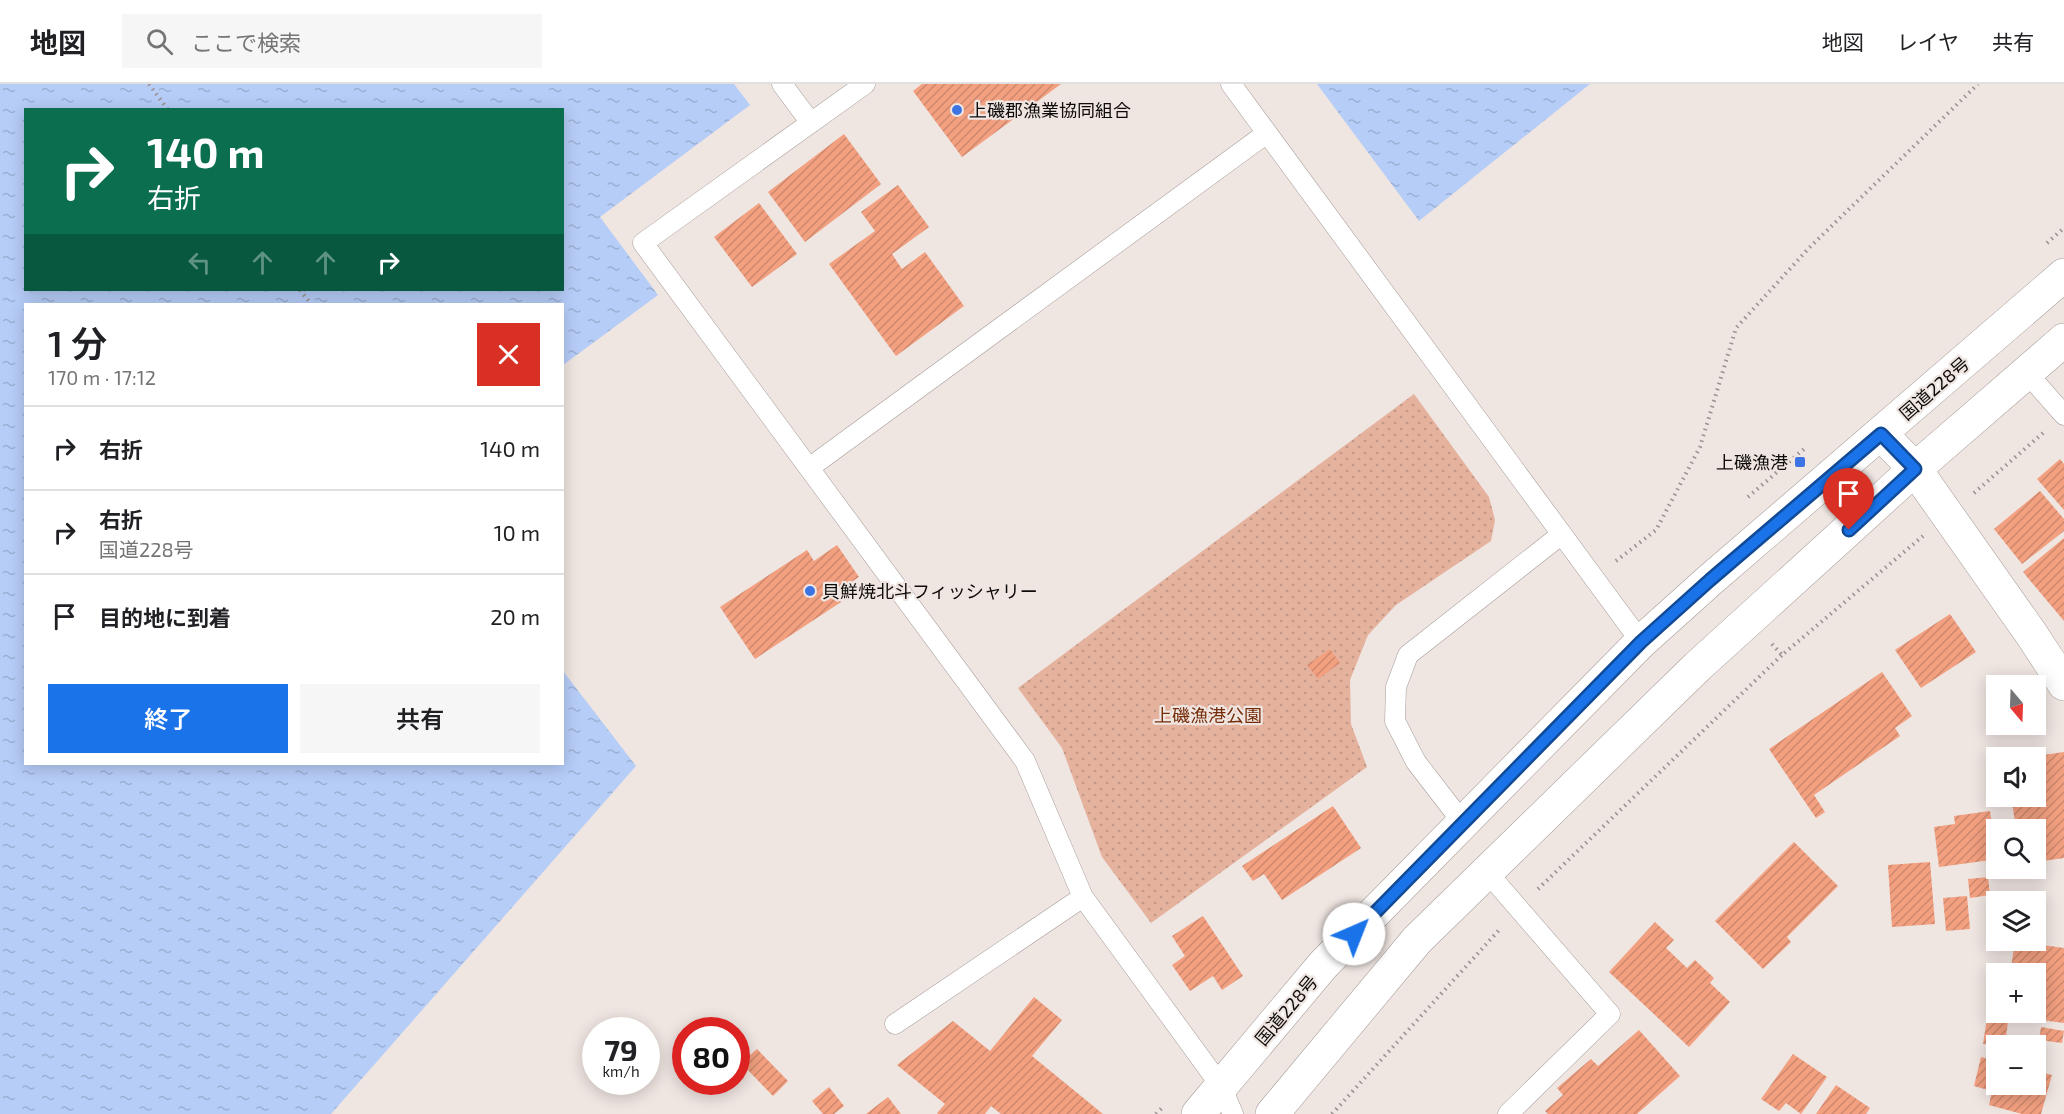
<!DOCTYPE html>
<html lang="ja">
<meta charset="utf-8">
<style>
body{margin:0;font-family:"Exo 2","Noto Sans JP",sans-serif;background:#f6f6f6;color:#202124;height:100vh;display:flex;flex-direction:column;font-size:22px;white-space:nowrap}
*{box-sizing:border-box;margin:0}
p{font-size:20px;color:#757577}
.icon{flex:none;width:33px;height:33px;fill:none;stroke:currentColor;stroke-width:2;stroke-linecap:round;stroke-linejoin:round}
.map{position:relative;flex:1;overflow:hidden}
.side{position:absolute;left:24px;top:219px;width:540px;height:462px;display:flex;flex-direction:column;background:#fff;border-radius:0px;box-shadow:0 3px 15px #0003}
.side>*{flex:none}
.banner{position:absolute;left:24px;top:24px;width:540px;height:183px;border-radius:0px;box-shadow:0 3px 15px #0003;background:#0b6e4f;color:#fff;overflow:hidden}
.needle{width:39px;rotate:161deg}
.controls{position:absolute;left:1986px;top:591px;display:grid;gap:12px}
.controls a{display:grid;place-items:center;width:60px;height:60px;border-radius:0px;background:#fff;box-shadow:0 3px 15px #0003;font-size:30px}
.speed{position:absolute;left:582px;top:933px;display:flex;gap:12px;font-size:30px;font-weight:700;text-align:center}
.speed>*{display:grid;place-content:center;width:78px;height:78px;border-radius:50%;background:#fff;box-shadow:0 3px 15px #0003;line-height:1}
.speed small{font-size:15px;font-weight:400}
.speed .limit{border:9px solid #d22;background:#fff;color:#111}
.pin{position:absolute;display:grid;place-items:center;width:51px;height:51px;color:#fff;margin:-62px -26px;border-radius:50% 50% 50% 0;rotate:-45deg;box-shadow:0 0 6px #0007}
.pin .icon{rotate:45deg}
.me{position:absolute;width:66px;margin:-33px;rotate:44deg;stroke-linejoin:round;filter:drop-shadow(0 0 4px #0008)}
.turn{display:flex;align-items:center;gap:21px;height:126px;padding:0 24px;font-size:27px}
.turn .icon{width:78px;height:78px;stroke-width:2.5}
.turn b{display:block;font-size:42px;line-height:51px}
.lanes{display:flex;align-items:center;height:57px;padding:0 24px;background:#0003;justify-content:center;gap:30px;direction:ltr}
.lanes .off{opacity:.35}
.round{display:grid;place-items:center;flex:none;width:63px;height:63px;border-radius:0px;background:#f6f6f6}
.overview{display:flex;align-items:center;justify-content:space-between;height:102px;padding:0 24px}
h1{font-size:36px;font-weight:600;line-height:45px}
.primary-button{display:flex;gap:12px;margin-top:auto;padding:12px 24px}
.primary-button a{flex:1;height:69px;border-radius:0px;background:#1a73e8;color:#fff;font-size:24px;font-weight:600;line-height:69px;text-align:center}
.primary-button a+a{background:#f6f6f6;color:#202124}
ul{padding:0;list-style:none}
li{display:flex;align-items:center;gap:18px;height:84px;padding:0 24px;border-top:2px solid #e0e0e0}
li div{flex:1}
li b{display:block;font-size:22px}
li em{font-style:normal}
header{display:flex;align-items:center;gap:36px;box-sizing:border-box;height:84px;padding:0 30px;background:#fff;border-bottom:2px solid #e0e0e0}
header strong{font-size:28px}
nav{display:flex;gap:33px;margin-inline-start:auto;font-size:21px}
.search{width:420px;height:54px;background:#f6f6f6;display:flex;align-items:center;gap:15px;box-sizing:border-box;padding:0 21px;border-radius:0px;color:#757577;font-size:22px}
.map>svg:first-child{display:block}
.park{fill:url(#park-dots)}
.water{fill:url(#water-ripples);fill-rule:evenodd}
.building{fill:url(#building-hatch)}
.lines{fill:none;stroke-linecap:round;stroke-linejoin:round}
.service-casing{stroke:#a69c99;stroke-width:21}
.tertiary-casing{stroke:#a69c99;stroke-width:34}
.trunk-casing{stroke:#a69c99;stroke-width:34}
.path{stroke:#99928f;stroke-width:4;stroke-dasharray:1.5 4.5;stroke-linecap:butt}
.service{stroke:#fff;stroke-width:20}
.tertiary{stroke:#fff;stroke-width:33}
.trunk{stroke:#fff;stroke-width:33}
.route-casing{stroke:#114b97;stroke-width:15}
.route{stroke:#1a73e8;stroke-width:10}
.poi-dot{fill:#3d74e4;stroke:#efe5e1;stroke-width:2}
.labels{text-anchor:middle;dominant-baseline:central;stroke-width:4.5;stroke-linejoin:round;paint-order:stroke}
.poi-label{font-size:18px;fill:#0e0b0a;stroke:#efe5e1;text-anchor:start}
.street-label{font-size:18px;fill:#0e0b0a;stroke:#efe5e1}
.park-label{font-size:18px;fill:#752c09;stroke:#efe5e1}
</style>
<header>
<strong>地図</strong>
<div class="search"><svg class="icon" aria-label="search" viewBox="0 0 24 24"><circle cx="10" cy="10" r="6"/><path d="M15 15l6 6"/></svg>ここで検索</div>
<nav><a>地図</a><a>レイヤ</a><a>共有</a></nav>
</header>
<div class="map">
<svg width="2064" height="1030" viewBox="0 0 2064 1030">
<defs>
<pattern id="park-dots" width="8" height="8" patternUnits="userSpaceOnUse" patternTransform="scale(1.5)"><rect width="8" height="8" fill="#e5b29e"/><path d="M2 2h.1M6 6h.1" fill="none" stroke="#c39887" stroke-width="1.8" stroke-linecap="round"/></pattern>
<pattern id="water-ripples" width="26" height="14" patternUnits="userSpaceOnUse" patternTransform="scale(1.5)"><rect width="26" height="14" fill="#b6cdf8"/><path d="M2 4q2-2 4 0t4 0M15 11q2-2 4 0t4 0" fill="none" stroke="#9bafd3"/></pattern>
<pattern id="building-hatch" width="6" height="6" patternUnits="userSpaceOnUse" patternTransform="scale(1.5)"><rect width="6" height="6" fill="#f2a080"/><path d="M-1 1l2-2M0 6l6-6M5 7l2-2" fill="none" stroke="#ce886d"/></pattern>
</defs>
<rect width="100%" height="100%" fill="#efe5e1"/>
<!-- park -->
<path class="park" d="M1414,310L1489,413L1495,436L1491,457L1396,521L1368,551L1350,596L1351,640L1367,683L1151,839L1102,773L1062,664L1018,604Z"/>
<!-- water -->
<path class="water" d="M0,0H734L750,21L600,133L658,211L563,281L562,220H26V680H562L563,587L636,682L331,1030H0ZM26,26H562V206H26Z
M1317,0H1590L1419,137Z"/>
<!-- building -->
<path class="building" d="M922,0H1061L962,73L913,7Z
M844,50L881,100L805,158L768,108Z
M898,101L929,143L892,170L902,185L925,168L964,222L896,272L829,180L875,147L861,128Z
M759,119L797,170L752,203L714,153Z
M2060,375L2064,380V426L2037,395Z
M2040,407L2064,435V447L2022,480L1994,445Z
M2064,454V537L2023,488Z
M837,461L859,493L835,509L841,518L755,575L720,523L807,466L814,477Z
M1950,530L1976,568L1921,604L1895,566Z
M1330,565L1340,579L1318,595L1307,581Z
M1882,588L1912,632L1895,644L1900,652L1814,711L1825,728L1816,734L1769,665Z
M2064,668V774L2036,778V746H2028L2027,736L2015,738L2012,718L2023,716V712H2036V672Z
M1333,722L1361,764L1282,816L1264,790L1253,797L1242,782Z
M1990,727L1993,748L1996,747V784H2017L2018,790L1993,794L1991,776L1939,783L1934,743L1955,740L1954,732Z
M1794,758L1838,802L1787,853L1791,858L1763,885L1715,837Z
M1930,778L1935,840L1892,843L1888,781Z
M1988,793L1990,811L1970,814L1968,795Z
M1967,812L1970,845L1946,847L1943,814Z
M1203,832L1243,892L1222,906L1213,892L1190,907L1172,881L1185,872L1172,852Z
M1655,838L1674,856L1666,864L1687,884L1695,876L1714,894L1710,899L1730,918L1689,963L1609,888Z
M2015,857L2064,864V939L1998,930L2036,928V890H2010Z
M1995,896H1996V930L1990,929Z
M1034,913L1062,936L1032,972L1103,1030H1001L991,1022L985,1030H938L937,1029L945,1020L897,981L953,937L990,967Z
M1987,934L2008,937L2005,962L1983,960Z
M2041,943L2064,947L2062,959L2039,956Z
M1639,946L1680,992L1637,1030H1548L1545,1027L1563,1011L1557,1004L1591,975L1598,982Z
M757,965L788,997L773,1012L741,979Z
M1793,970L1827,993L1801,1030L1786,1019L1779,1027L1761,1015Z
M1981,973L1996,977V1000H2036V987L2052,991L2041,1030H2022L1989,1021L1992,1007L1974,1002Z
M1836,1001L1870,1024L1866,1030H1816Z
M829,1003L844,1022L834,1030H823L812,1017Z
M888,1013L901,1030H866Z"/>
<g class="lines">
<defs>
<path id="service" d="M782,0L811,39
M865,0L643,159L1025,677L1083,813L1221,1002L1233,1030
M1231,0L1641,558
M2027,289L2064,331
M809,384L1267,49
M1463,739L1416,678L1395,637L1396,603L1408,571L1562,450
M1487,788L1610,930L1508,1030
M895,940L1083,813"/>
<path id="tertiary" d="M1881,350L1915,385L2032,551L2064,600"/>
<path id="trunk" d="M1198,1030L1323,881L1641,558L1710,496L2064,191
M1272,1030L1417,856L1697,583L1915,385L2064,256"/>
</defs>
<!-- service casing -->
<use href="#service" class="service-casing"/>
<!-- tertiary casing -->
<use href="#tertiary" class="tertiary-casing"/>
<!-- trunk casing -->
<use href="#trunk" class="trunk-casing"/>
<!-- path -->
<path class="path" d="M149,0L168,26
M2047,159L2064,144
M300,206L311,220
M1974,409L2043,349
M1748,413L1804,365
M1616,477L1656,446L1700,363L1736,244L1809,164L1978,0
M1772,560L1782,571L1923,452
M1538,805L1782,571
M1156,1030L1164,1022
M1332,1030L1500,845"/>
<!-- service -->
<use href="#service" class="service"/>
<!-- tertiary -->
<use href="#tertiary" class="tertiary"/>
<!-- trunk -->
<use href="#trunk" class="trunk"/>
</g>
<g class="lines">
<defs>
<path id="route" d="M1354,850L1641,558L1710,496L1881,350L1915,385L1849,446"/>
</defs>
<!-- route casing -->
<use href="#route" class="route-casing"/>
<!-- route -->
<use href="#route" class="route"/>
</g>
<!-- markers -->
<g class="poi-dot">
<circle cx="957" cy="26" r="6"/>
<rect x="1794" y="372" width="12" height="12" rx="3"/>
<circle cx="810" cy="507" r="6"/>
</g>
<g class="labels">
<!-- poi labels -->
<g class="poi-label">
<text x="969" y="26">上磯郡漁業協同組合</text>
<text x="1788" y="378" text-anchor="end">上磯漁港</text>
<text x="822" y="507">貝鮮焼北斗フィッシャリー</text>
</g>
<!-- street labels -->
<g class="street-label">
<text transform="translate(1934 304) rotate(-41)">国道228号</text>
<text transform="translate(1286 926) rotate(-50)">国道228号</text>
</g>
<!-- park labels -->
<g class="park-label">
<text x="1208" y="631">上磯漁港公園</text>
</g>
</g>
</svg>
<div class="controls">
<a><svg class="needle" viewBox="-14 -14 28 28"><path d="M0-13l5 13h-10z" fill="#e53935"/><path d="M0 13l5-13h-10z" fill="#757577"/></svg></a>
<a><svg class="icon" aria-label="sound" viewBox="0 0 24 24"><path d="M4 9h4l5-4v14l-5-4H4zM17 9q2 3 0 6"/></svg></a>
<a><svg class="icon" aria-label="search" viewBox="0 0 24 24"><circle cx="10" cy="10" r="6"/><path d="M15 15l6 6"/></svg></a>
<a><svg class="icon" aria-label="layers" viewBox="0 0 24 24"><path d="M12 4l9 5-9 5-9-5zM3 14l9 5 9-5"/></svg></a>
<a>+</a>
<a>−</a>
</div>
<div class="speed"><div>79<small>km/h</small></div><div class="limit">80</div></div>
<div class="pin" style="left:1849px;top:446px;background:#d93025"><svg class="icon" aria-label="arrive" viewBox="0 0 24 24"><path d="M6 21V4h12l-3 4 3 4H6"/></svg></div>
<svg class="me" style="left:1354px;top:850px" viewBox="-20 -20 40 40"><circle r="19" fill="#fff"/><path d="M0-13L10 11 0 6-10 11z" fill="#1a73e8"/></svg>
<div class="banner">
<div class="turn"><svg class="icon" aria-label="right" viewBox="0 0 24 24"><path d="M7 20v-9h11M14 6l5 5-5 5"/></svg><div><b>140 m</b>右折</div></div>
<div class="lanes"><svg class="icon off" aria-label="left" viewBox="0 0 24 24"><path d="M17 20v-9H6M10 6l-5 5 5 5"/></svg><svg class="icon off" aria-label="ahead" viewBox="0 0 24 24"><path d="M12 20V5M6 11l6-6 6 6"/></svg><svg class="icon off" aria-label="ahead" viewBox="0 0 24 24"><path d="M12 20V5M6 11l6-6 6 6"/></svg><svg class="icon" aria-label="right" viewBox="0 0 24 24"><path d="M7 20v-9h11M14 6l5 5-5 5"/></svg></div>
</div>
<section class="side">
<div class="overview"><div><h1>1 分</h1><p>170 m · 17:12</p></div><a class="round" style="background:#d93025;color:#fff"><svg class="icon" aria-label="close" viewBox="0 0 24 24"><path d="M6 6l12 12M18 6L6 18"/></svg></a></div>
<ul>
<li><svg class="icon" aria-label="right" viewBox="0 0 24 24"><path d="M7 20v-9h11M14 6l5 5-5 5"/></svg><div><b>右折</b></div><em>140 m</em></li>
<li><svg class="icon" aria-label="right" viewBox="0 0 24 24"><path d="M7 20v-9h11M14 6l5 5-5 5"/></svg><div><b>右折</b><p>国道228号</p></div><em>10 m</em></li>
<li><svg class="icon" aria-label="arrive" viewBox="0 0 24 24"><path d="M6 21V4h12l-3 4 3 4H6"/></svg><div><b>目的地に到着</b></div><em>20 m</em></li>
</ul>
<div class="primary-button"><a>終了</a><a>共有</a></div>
</section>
</div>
